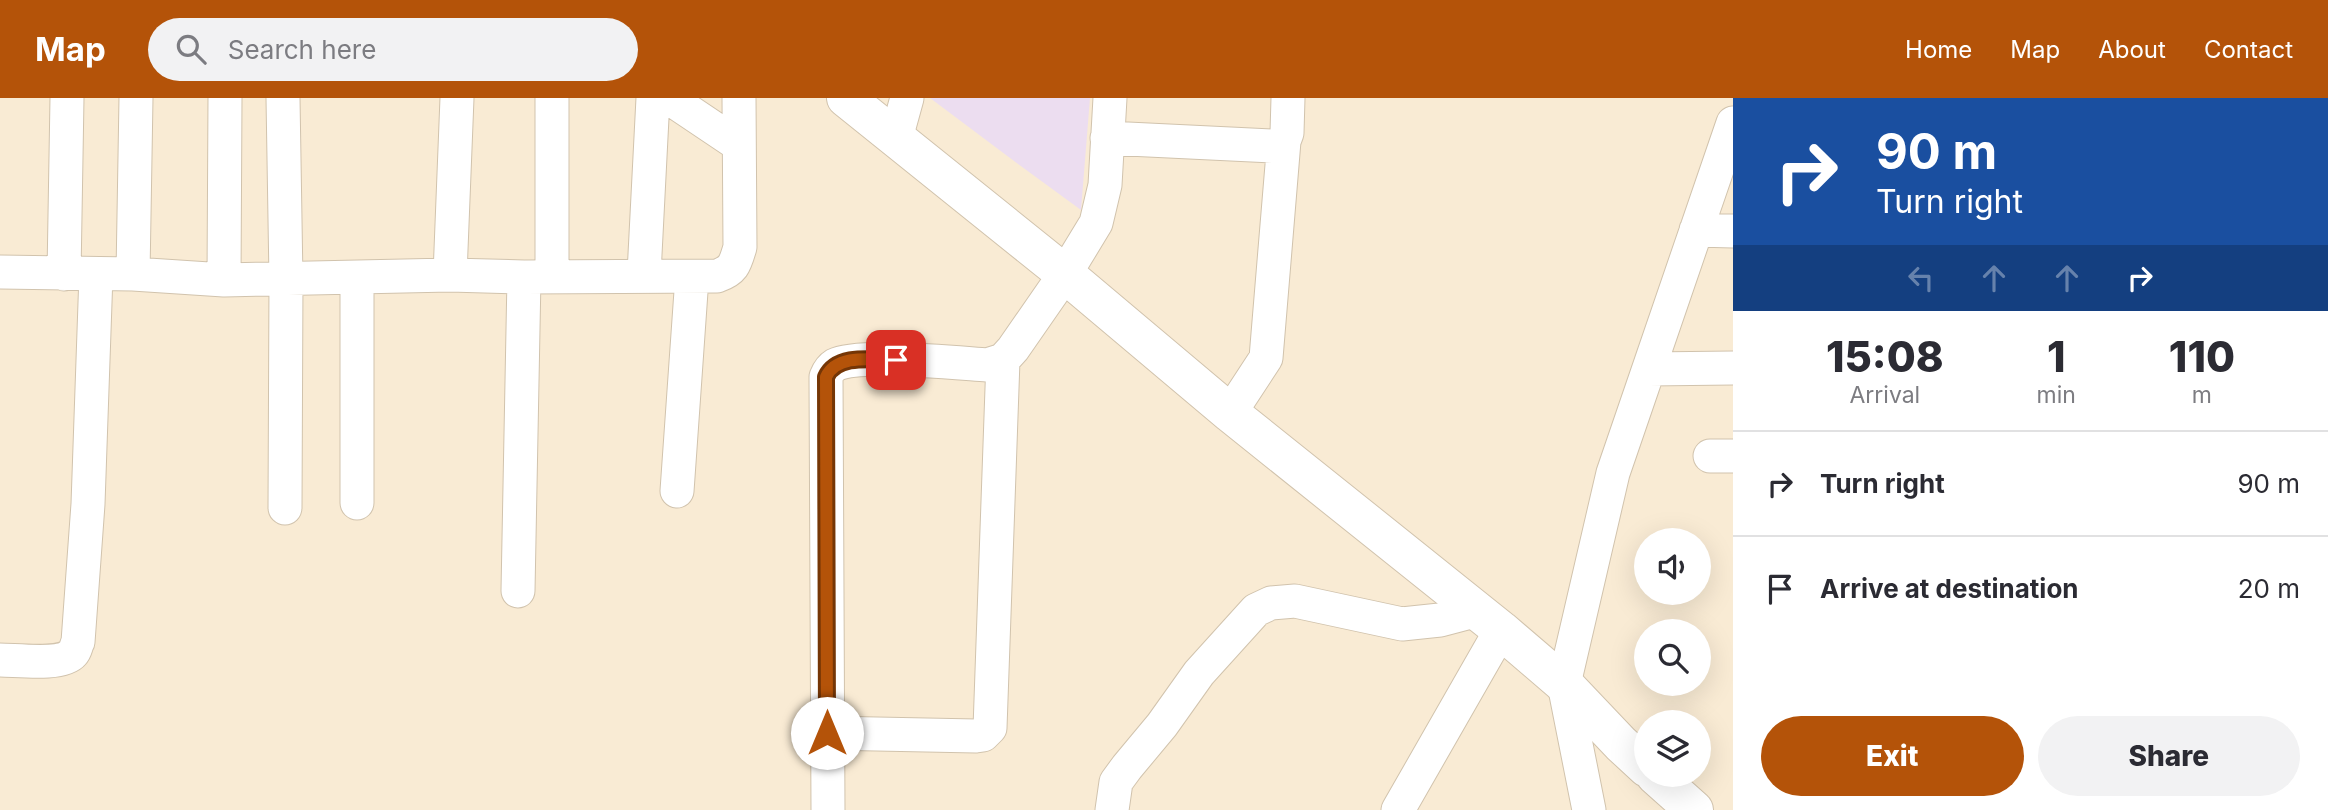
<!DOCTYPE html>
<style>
body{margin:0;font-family:Inter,sans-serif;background:#f2f2f3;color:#2b2b33;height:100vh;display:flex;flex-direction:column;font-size:26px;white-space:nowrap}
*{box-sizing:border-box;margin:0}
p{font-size:23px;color:#7c7c81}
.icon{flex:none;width:38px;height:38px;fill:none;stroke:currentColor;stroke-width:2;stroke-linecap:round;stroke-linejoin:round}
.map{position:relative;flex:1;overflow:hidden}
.side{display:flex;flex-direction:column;background:#fff;width:595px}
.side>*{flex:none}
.banner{background:#1a4fa0;color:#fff;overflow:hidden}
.controls{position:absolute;left:1634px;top:430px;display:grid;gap:14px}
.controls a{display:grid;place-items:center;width:77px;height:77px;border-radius:50%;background:#fff;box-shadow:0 7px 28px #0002;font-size:35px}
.pin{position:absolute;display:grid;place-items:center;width:60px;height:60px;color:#fff;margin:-30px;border-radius:14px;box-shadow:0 4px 10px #0006}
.me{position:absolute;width:77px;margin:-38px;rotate:0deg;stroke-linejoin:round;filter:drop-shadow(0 0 5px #0008)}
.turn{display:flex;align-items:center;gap:24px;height:147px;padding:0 28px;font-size:32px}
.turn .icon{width:91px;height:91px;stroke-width:2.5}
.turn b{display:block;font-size:49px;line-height:60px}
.lanes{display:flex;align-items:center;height:66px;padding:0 28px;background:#0003;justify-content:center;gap:35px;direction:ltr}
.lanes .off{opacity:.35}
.eta{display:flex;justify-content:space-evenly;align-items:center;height:119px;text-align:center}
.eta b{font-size:42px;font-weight:800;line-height:49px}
.action{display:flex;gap:14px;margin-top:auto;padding:14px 28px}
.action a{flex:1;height:80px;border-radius:42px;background:#b45309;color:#fff;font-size:28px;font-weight:800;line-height:80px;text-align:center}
.action a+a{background:#f2f2f3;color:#2b2b33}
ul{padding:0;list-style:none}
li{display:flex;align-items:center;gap:21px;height:105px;padding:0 28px;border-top:2px solid #e1e1e2}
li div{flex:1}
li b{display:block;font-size:26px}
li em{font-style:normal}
header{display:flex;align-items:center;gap:42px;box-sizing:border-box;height:98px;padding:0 35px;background:#b45309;color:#fff}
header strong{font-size:33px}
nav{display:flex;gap:38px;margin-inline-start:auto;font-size:24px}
.search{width:490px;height:63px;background:#f2f2f3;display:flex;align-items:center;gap:18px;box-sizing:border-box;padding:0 24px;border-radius:38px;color:#7c7c81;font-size:26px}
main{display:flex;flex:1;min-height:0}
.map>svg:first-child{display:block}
.education{fill:#ecddf0}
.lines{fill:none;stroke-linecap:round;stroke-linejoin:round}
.minor-casing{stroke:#d1c3ad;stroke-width:35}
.major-casing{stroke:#d1c3ad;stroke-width:40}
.minor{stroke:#fff;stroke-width:33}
.major{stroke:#fff;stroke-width:38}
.route-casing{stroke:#753606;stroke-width:18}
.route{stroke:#b45309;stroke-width:12}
</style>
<header>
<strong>Map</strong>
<div class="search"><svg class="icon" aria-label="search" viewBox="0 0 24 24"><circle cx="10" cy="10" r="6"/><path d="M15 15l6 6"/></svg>Search here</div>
<nav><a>Home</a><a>Map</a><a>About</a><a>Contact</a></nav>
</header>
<main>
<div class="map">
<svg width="1733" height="712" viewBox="0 0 1733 712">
<rect width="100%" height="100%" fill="#f9ebd4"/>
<!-- education -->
<path class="education" d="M930,0H1090L1081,112L1014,63Z"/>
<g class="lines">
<defs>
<path id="minor" d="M283,0L286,182L285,410
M669,0L739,47
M896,40L907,0
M1107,40L1274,48L1284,43
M1696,132L1733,133
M0,174L133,176L224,182L450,177L524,179L717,178C734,172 735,166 740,149L739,0
M64,176L67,0
M133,176L136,0
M644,176L653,0
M450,177L457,0
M552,177V0
M357,180V405
M224,182L225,0
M1649,271L1733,270
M1230,315L1266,260L1284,43L1287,35L1288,0
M1710,358H1733
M677,393L692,179
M518,493L524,179
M0,562C17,562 62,568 73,555C76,552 76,547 78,544L88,406L96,176
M827,635L976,638L983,637L990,630L1003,262
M828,712L826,279C828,274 830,270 835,267C858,255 957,265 987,267L1003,262L1013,251L1065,176L1096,125L1105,87L1110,0
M1112,712L1116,684L1127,669L1162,627L1199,575L1256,512L1271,505L1295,503L1402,526L1440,522L1474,513
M1398,712L1501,532
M1589,712L1564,586L1613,375L1733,25"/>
<path id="major" d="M846,0L1065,176L1230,315L1501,532L1564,586L1621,646L1647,670
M1655,677L1694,712"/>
</defs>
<!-- minor casing -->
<use href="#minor" class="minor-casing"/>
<!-- major casing -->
<use href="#major" class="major-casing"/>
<!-- minor -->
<use href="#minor" class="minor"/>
<!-- major -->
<use href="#major" class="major"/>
</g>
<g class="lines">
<defs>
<path id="route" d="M827,635L826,279C837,255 874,262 896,262"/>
</defs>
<!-- route casing -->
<use href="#route" class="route-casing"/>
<!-- route -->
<use href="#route" class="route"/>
</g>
</svg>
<div class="controls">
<a><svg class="icon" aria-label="sound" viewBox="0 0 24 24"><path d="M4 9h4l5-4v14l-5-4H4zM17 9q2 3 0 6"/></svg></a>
<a><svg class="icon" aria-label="search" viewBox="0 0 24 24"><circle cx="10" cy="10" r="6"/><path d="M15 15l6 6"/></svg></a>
<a><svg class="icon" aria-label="layers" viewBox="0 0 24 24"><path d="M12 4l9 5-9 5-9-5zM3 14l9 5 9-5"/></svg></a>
</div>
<div class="pin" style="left:896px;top:262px;background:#d93025"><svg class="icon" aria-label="arrive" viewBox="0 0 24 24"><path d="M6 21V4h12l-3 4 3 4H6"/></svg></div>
<svg class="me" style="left:827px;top:635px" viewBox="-20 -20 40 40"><circle r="19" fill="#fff"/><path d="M0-13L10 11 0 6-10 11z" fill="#b45309"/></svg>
</div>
<section class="side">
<div class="banner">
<div class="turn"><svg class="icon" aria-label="right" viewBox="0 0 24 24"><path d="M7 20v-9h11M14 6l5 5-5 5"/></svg><div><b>90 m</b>Turn right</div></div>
<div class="lanes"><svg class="icon off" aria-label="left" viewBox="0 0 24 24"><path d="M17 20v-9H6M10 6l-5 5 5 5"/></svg><svg class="icon off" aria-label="ahead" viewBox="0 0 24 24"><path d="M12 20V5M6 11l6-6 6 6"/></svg><svg class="icon off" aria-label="ahead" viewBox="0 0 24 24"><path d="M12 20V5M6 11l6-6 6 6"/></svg><svg class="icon" aria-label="right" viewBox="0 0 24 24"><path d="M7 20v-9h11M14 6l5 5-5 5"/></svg></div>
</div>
<div class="eta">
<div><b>15:08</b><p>Arrival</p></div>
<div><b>1</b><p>min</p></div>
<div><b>110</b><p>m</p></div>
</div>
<ul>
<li><svg class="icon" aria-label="right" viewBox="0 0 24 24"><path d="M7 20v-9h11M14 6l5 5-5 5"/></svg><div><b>Turn right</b></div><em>90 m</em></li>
<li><svg class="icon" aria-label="arrive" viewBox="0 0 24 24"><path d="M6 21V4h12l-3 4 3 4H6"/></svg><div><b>Arrive at destination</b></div><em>20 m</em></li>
</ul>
<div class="action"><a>Exit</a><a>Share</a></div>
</section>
</main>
